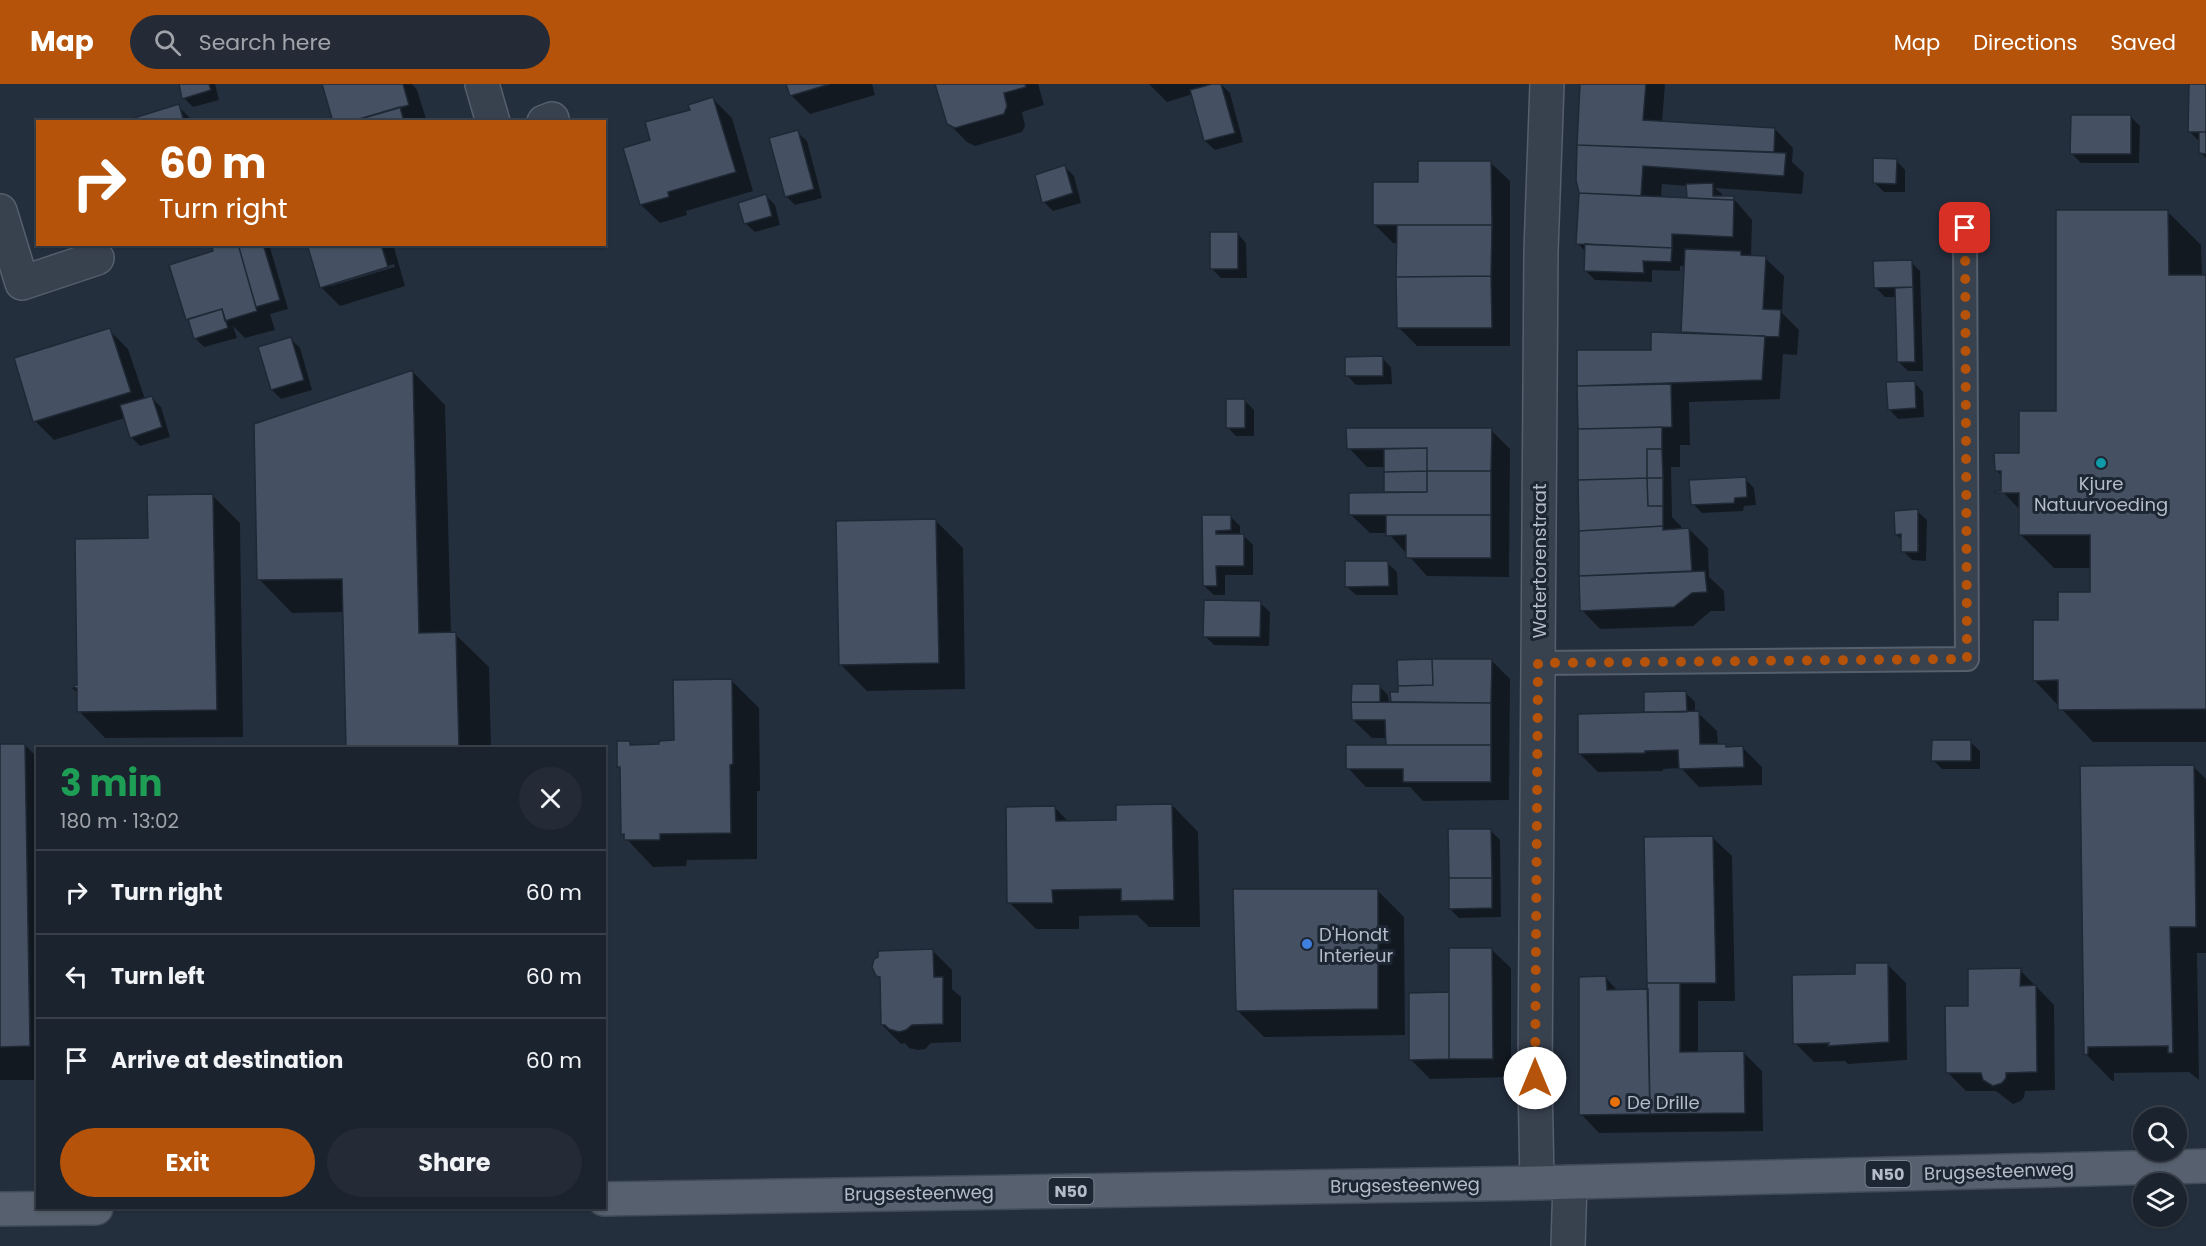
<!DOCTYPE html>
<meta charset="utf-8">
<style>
body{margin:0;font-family:Poppins,sans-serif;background:#242b36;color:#f1f3f6;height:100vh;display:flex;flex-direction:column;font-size:22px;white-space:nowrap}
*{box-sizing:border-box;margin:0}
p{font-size:20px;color:#a0a4aa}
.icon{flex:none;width:33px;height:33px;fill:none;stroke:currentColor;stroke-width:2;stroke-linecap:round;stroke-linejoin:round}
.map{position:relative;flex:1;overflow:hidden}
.details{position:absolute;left:36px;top:663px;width:570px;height:462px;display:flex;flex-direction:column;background:#1b232e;border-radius:0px;box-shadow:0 2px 4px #0004,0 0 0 2px #39404a}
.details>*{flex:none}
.banner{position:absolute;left:36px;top:36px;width:570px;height:126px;border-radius:0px;box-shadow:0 2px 4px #0004,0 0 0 2px #39404a;background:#b45309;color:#fff;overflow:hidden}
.controls{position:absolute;left:2133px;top:1023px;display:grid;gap:12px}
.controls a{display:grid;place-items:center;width:54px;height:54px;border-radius:50%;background:#1b232e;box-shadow:0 2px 4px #0004,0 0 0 2px #39404a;font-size:30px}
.pin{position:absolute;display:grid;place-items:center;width:51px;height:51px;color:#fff;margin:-26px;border-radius:12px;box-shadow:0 3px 9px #0006}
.me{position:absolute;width:66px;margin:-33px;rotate:0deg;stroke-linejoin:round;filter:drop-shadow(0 0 4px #0008)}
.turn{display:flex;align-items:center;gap:21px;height:126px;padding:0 24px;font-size:27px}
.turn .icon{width:78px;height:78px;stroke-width:2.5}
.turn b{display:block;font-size:42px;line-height:51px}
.round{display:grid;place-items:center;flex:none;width:63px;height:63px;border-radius:32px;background:#242b36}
.summary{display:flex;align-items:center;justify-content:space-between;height:102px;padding:0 24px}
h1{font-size:36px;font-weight:700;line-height:45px;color:#1e9e55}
.cta{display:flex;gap:12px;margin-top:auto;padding:12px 24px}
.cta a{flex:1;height:69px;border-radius:36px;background:#b45309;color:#fff;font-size:24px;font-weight:700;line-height:69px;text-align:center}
.cta a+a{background:#242b36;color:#f1f3f6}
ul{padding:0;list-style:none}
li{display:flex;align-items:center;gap:18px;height:84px;padding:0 24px;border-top:2px solid #39404a}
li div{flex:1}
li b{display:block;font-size:22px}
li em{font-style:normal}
header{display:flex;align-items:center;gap:36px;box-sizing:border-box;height:84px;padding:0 30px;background:#b45309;color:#fff}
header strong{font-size:28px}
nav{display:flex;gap:33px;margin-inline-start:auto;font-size:21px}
.search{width:420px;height:54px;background:#242b36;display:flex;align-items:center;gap:15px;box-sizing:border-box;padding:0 21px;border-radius:33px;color:#a0a4aa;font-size:22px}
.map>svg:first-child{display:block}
.shadow{fill:#0007;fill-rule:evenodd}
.building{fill:#455162;stroke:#1f2835;stroke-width:1.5}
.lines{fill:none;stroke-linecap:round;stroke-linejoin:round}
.service-casing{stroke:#565f6c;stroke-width:26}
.minor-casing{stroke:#565f6c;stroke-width:36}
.primary-casing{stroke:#414a57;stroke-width:36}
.service{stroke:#38414e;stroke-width:22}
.minor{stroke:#38414e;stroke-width:33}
.primary{stroke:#56606e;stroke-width:33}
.route{stroke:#b45309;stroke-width:10;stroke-dasharray:0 18}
.culture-dot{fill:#0f9aa8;stroke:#1d2633;stroke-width:2}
.shop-dot{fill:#3f7fe0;stroke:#1d2633;stroke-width:2}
.food-dot{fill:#e8710a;stroke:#1d2633;stroke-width:2}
.labels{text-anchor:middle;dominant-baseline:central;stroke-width:6;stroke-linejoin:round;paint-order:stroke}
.shield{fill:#1d2633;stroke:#878f9c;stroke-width:1.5}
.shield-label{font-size:16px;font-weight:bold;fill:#b4bcc9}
.poi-label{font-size:18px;fill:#b4bcc9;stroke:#1d2633;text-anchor:start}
.street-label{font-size:18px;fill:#b4bcc9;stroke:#1d2633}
</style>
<header>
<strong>Map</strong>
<div class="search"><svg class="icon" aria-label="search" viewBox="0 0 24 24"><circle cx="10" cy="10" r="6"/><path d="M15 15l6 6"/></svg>Search here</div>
<nav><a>Map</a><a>Directions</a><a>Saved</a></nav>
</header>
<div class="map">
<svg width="2206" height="1162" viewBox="0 0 2206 1162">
<rect width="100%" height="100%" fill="#242f3e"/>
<!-- shadow -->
<path class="shadow" d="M180,0H215L219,16L193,23L184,14Z
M324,0H412L417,6L427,38H356L360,36Z
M788,0H872L875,11L810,30L791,11Z
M937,0H1038L1044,21L1022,28L1025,42L1022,48L975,62L967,58L948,39Z
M1149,0H1211V2L1221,0L1230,9L1243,58L1215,66L1205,57L1193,10L1167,18Z
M1581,0H1665L1662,39L1775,45L1793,64L1792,78L1804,89L1802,110L1715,104L1722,110V113L1733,114L1752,136L1751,173L1765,174L1784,192L1782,229L1799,246L1797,271L1783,270L1780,315L1689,318L1690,361H1680V383H1671L1672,433L1681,442V446L1689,445L1708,464L1709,493L1724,507L1725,527H1711L1693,542L1600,545L1582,526L1579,267H1653L1682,250L1686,182H1680V187L1652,186V198L1595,196L1585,186L1586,168L1578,160L1581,109L1577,96ZM1662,100L1688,102V115L1661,114Z
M2190,0H2206V74L2201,69V59L2190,48Z
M713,15L732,34L753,107L686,127L687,131L660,139L641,121L652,57L692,27Z
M178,22L194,38H126Z
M2131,33L2140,42L2139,79H2081L2072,70Z
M797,48L807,57L822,114L795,121L786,112Z
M1896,76L1905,86V108H1884L1875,99Z
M1491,79L1510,97V262H1417L1398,243V159H1393L1374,140L1419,100Z
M1065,83L1074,92L1081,119L1053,127L1044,118Z
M766,112L775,121L780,141L755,148L745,139Z
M2168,128L2201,161L2202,192H2206V658H2093L2034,596L2059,537L2092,510V484H2054L2020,450V426L2003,408L2002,392L1996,386L2020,371L2058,328Z
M1237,149L1246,159L1247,194H1221L1211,184Z
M213,160H269L288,225L270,230L275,246L245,254L233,242L237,254L204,263L195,254L191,238L187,235L215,168Z
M308,160H393L405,202L340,222L321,203ZM394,180L395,183L331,202V199Z
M1911,178L1920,187L1923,287H1908L1899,278L1897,213H1885L1876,204Z
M109,246L128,265L145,315L151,313L161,323L170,353L140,362L131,353L125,334L54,356L35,337Z
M291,255L300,264L312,306L281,315L272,306Z
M1382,274L1391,283L1392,300L1356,301L1347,291Z
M412,287L445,321L451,550H455L489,583L491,664H347L344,528L292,529L259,495Z
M1914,298L1923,308L1924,333L1898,335L1889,325Z
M1245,317L1254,326V352H1236L1227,343Z
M1491,346L1510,365L1509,493L1427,492L1388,449H1370L1351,431L1388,410L1386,408V383H1367L1349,364Z
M1745,395L1754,404L1756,421L1744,422L1743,427L1702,429L1693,420Z
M213,412L240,439L243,653L105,654L79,627V610L72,604L78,602L149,455Z
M1917,427L1927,436L1926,477L1912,476L1903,467V457L1896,450Z
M1203,432H1230L1240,442V452H1244L1253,461V491H1225V511H1214L1204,502Z
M936,437L963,464L965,605L867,607L840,580Z
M1387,479L1397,488L1398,511H1356L1346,502Z
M1260,519L1270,528L1269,562L1214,561L1205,552Z
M1491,576L1510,595L1509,716L1423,717L1410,703H1366L1348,684L1387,662V654H1372L1353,636V601L1379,602L1388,611L1389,620H1392V609H1400Z
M732,597L759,624L760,707H757V775L687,776L686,782L653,783L622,750V686L618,683L629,659L632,662H660L675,658Z
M1645,609H1686L1695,618V629H1698L1717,647L1718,661H1725L1728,664H1743L1762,683V701L1699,703L1681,684L1663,685V687L1598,688L1579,669L1646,630Z
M1970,658L1980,667V685H1942L1933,676Z
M25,661L38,674V996H0V662Z
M2193,682L2206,695V869H2197L2199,996L2189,988L2114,989V997H2112L2086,970L2082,683Z
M1172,721L1198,748L1200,843H1149L1137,831L1079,832V845H1036L1009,818L1054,723L1069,738L1118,737Z
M1491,747L1500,756L1501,833L1459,834L1450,825Z
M1713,754L1732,772L1735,917H1698V969L1743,968L1762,987L1763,1047L1599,1049L1581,1030L1605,893L1618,907L1649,906Z
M1377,806L1404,833L1405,951L1264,953L1237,926Z
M1492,866L1511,884V993L1430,995L1411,976L1450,910Z
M933,867L952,886V905L961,913V958L931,959L925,965L918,966L909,964L905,959L901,960L882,941L880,874Z
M1887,880L1906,899L1907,976L1848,980L1845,977L1814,978L1795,959L1857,891Z
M2020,886L2054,921L2055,1006L2025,1007L2024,1013L2021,1017L2013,1020L1996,1007H1966L1947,988Z"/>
<!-- building -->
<path class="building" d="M179,0H209L211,6L182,15Z
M322,0H403L409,21L350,38H333Z
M786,0H830L790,12Z
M935,0H1025L1026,3L1004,9L1007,22L1004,30L955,44L947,40Z
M1212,0H1221L1235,49L1204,57L1190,6Z
M1580,0H1646L1643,36L1775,44L1774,68L1577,61Z
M2189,0H2206V48H2188Z
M713,13L736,88L668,108L669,113L640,121L623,64L650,56L645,38L690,26L688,21Z
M179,20L184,38H121Z
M400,23L404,38H360L359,35Z
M2071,31H2131V70H2070Z
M798,46L814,105L785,113L769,54Z
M2199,48H2206V70L2199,69Z
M1577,61L1786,69L1784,92L1643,82L1641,112L1579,109L1576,96Z
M1873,74L1897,75L1896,100L1873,99Z
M1418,77H1491L1492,141H1373V98H1418Z
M1065,81L1073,109L1042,119L1035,91Z
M1713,99V112H1734V116L1687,114L1686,100Z
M1579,109L1734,116L1733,153L1672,150V164L1576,160Z
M766,110L772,132L744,140L738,119Z
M2056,126H2168L2169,191H2206V625L2058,626V596L2033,597V536H2058V508H2090V451H2019V409H1995V407H2001V387H1995L1994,369H2019V327H2056Z
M1397,141H1492L1491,192L1396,193Z
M1210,148H1238V185H1210Z
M211,160H238L257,227L225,237L222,225L186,236L169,181L213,167Z
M238,160H263L280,216L256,223Z
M307,160H381L388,183L320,204Z
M1585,160L1672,164L1671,178L1643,177L1644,189L1584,187Z
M1685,165L1741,167V171L1766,172L1763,225L1781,226L1779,253L1681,248Z
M1912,176L1913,203L1874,204L1873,177Z
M1491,192L1492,244H1397L1396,193Z
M1913,203L1915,278H1897L1895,204Z
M222,225L228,244L194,255L188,235Z
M110,244L131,308L33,338L14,274Z
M1651,248L1765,252L1762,296L1577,302V266H1651Z
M291,253L304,296L271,306L258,263Z
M1383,272V292H1345V273Z
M413,286L419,549L456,548L459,664H346L342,495L257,496L254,340Z
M1915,297L1916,324L1888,326L1886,298Z
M1671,300L1672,343L1578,345L1577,302Z
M152,312L162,343L130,354L120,321Z
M1226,315H1245V344H1226Z
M1662,343V365H1647V394L1578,396V345Z
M1346,344H1492L1491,387H1427V364L1347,365Z
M1427,364V387L1384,388V365Z
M1647,365H1662L1663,394H1647Z
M1427,387V408H1384V388Z
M1427,387H1491V431H1349V409L1427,408Z
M1746,393L1747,413L1735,414L1734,419L1691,421L1689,396Z
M1647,394L1648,422H1663V442L1579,447L1578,396Z
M1647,394H1663V422H1648Z
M213,410L217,626L77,628V604H75L74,601H77L75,455L148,454L147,411Z
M1918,425V468H1901V450L1895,451L1894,427Z
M1202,431H1231V446L1216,447V450H1244V482H1216L1217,502H1203Z
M1386,431H1491V474H1406V451L1386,452Z
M936,435L939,579L839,581L836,437Z
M1663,442V446L1689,444L1692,487L1579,492V447Z
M1345,477H1388L1389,502L1345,503Z
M1705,487L1707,508L1692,509L1674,523L1580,527L1579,492Z
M1204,516L1261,517L1260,553H1203Z
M1432,575H1492L1491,619L1391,618L1390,608H1398V602L1433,601Z
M1432,575L1433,601L1398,602L1397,576Z
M732,595L733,680L730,681L731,749L660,750V756H624V750L621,751L620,683H617V657H630V661L659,660V657L674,656L673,596Z
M1352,600H1380V618H1351Z
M1686,607L1687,628H1644V608Z
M1351,618L1491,619V661H1386L1385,636H1352Z
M1699,627L1700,660H1726V663L1743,662L1744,683L1679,685L1678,666L1645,667V669L1578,670V630Z
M1932,656H1971V677H1931Z
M0,660H25L30,962L0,963Z
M1346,661H1491V698H1403V685H1346Z
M2194,681L2196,843H2170L2173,969H2168V962L2088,963V970L2084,971L2080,682Z
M1172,720L1174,816L1121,817V805L1052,806L1053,819H1007L1006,723L1055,722L1056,737L1116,736V721Z
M1448,745H1491L1492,794H1449Z
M1713,752L1716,899H1647L1644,753Z
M1449,794H1492V824L1449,825Z
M1233,805H1378V925L1236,927Z
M1449,864H1492L1493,975H1449Z
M933,865L934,893H943V940L912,941L906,946L899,948L889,945L885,941H881L880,893L876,892L872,883L874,875L878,873V867Z
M1855,879H1888L1889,958L1828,962L1829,959L1793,960L1792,891L1855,890Z
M2021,884L2020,902L2036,901L2037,988L2006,989V994L2002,999L1993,1002L1983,996L1981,989H1946L1945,922H1968V885Z
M1606,892L1607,906L1648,905L1650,1030L1579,1031V893Z
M1647,899H1680V968L1744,967L1745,1029L1650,1030Z
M1449,908V975L1409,976V909Z"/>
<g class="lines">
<defs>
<path id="service" d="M1538,579L1967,575L1965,144"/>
<path id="minor" d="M482,0L493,38
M544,38L552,35
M0,127L22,199L97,174
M1537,1099L1535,994L1541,167L1547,0
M1568,1162L1570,1098"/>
<path id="primary" d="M604,1115L1537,1099L2206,1082
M0,1125L96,1124"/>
</defs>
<!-- service casing -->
<use href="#service" class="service-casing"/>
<!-- minor casing -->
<use href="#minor" class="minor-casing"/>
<!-- primary casing -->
<use href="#primary" class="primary-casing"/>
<!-- service -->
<use href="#service" class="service"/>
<!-- minor -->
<use href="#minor" class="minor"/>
<!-- primary -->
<use href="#primary" class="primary"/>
</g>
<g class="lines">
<!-- route -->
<path class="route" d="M1535,994L1538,579L1967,575L1965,144"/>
</g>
<!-- markers -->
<circle class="culture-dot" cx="2101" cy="379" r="6"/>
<circle class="shop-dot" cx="1307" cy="860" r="6"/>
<circle class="food-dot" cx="1615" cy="1018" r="6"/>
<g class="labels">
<!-- shield labels -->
<g class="shield">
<rect x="1865.5" y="1077" width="45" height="26" rx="4.5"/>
<rect x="1048.5" y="1094" width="45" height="26" rx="4.5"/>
</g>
<g class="shield-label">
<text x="1888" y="1090">N50</text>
<text x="1071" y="1107">N50</text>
</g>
<!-- poi labels -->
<g class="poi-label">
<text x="2101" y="399" text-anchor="middle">Kjure<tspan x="2101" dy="21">Natuurvoeding</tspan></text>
<text x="1319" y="850">D'Hondt<tspan x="1319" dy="21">Interieur</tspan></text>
<text x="1627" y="1018">De Drille</text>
</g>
<!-- street labels -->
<g class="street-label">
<text transform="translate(1539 477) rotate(-90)">Watertorenstraat</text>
<text transform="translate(1999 1087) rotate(-2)">Brugsesteenweg</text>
<text transform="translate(1405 1101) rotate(-1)">Brugsesteenweg</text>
<text transform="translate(919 1109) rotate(-1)">Brugsesteenweg</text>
</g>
</g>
</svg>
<div class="controls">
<a><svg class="icon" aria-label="search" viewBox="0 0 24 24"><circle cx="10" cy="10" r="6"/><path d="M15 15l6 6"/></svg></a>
<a><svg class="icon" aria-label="layers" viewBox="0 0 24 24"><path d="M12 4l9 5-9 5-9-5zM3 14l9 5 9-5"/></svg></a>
</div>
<div class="pin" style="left:1965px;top:144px;background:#d93025"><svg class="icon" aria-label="arrive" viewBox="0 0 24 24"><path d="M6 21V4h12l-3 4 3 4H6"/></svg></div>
<svg class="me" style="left:1535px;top:994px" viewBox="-20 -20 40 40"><circle r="19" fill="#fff"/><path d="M0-13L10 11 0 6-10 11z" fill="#b45309"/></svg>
<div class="banner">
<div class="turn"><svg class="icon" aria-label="right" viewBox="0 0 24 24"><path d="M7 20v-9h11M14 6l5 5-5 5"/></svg><div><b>60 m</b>Turn right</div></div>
</div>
<section class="details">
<div class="summary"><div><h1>3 min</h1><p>180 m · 13:02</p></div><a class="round"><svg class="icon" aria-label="close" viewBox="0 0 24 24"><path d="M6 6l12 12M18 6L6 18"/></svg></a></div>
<ul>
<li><svg class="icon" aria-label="right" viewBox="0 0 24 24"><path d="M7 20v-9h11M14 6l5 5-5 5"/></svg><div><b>Turn right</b></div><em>60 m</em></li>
<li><svg class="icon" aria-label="left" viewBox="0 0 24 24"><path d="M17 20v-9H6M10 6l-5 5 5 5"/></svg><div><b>Turn left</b></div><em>60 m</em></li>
<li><svg class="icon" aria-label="arrive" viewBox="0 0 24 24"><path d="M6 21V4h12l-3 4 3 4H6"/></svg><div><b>Arrive at destination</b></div><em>60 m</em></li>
</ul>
<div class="cta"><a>Exit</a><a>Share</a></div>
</section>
</div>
